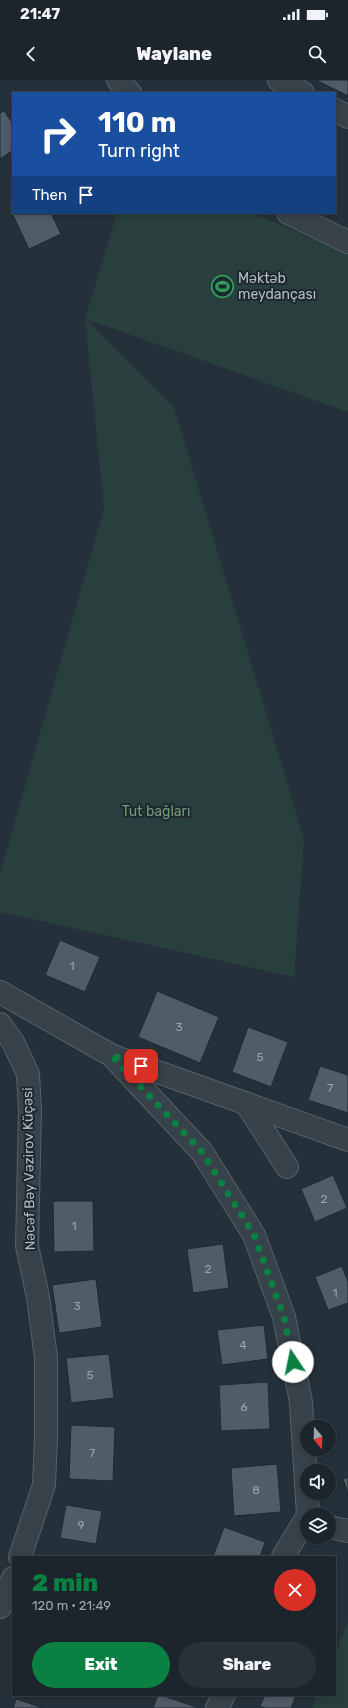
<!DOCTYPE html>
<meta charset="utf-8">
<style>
body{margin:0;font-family:Rubik,sans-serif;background:#293138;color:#f1f3f6;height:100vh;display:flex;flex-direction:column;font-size:15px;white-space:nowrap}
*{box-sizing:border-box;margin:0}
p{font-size:13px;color:#a0a5a9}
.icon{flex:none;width:22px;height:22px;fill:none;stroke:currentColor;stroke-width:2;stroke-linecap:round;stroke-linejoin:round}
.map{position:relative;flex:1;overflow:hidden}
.details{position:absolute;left:12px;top:1476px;width:324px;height:140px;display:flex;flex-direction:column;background:#1c252c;border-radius:0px;box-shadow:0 2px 6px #0003,0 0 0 1px #3a4248}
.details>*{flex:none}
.guide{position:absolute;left:12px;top:12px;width:324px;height:122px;border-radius:0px;box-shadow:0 2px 6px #0003,0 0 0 1px #3a4248;background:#1a4fa0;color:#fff;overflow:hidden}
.needle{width:26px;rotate:161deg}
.controls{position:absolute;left:300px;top:1340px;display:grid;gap:8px}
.controls a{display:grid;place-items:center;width:36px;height:36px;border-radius:50%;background:#1c252c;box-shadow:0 2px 6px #0003,0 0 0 1px #3a4248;font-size:20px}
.pin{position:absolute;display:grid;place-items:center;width:34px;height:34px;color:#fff;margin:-17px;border-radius:8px;box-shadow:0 2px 6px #0006}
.me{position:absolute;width:44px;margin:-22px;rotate:349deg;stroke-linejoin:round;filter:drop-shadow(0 0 3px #0008)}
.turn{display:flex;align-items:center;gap:14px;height:84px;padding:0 20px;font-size:18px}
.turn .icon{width:52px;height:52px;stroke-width:2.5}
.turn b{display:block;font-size:28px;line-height:34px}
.then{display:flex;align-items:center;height:38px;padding:0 20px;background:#0003;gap:8px;font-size:15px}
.round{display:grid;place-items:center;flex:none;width:42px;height:42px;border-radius:21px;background:#293138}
.overview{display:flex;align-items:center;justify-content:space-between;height:68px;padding:0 20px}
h1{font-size:24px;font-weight:800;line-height:30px;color:#0b8043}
.cta{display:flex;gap:8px;margin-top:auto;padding:8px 20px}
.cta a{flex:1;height:46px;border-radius:24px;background:#0b8043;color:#fff;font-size:16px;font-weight:800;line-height:46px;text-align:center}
.cta a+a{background:#293138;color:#f1f3f6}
.status{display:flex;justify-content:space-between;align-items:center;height:28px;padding:0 20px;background:#1c252c;direction:ltr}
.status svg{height:11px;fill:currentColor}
header{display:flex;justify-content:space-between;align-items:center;height:52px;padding:0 20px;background:#1c252c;font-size:18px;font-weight:800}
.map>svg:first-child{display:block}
.green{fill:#293f3d}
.building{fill:#505c67;stroke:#1f2931}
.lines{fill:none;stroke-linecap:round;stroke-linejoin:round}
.minor-casing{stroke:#566068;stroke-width:24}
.minor{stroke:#38424a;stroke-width:22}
.route{stroke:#0b8043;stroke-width:7;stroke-dasharray:0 12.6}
.labels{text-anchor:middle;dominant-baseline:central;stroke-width:4;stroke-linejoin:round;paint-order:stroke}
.number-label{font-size:12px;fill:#9aa5ae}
.poi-label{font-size:14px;fill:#b3bdc6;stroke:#1d272f;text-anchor:start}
.park-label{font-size:14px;fill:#739a77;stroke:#1d272f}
.street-label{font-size:14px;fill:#b3bdc6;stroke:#1d272f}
</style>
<div class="status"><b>21:47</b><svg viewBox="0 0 49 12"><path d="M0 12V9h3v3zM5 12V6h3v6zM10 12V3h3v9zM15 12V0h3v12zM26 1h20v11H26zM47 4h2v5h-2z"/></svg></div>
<header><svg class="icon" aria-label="back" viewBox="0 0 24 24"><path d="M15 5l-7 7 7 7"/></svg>Waylane<svg class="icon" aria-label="search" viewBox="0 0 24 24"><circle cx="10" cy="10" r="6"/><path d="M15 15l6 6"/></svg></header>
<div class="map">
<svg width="348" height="1628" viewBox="0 0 348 1628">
<rect width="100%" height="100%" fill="#25313a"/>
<!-- green -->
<path class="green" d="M117,133H252L348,173V332L86,239L174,327L304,759L294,897L0,832V794L104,428L85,239Z
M348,1542V1628H312L317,1615H335V1573Z"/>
<!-- building -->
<path class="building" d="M316,0H348V16Z
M4,31L13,44V70L0,79V33Z
M13,125V133H51L61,154L29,169L9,127Z
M60,860L100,877L85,912L45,895Z
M157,911L219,937L200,983L138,957Z
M248,947L288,962L271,1007L232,992Z
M320,986L348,995V1033L308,1020Z
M333,1095L347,1128L315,1142L301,1109Z
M53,1121H93L94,1171L54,1172Z
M223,1164L229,1208L193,1213L187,1169Z
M342,1186L348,1202V1223L328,1230L315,1197Z
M96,1199L102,1247L59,1253L52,1205Z
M264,1245L268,1279L222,1285L217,1250Z
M109,1274L114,1318L71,1323L66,1278Z
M268,1302L270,1349L221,1351L219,1305Z
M71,1345L115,1347L113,1401L69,1399Z
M277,1384L281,1432L234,1436L231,1388Z
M348,1397V1414L343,1399Z
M66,1425L102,1431L96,1464L60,1458Z
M224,1447L265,1462L260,1477H213Z
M158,1615H161L199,1628H153Z
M265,1615H296L291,1628H265L260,1626Z
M16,1619L43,1628H13Z"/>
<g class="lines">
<defs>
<path id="minor" d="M118,0L130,13
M279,0L303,13
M335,30L348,37
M288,133L348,162
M0,912L111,975L202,1072L254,1155L284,1237L301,1322L308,1435
M0,944L13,962L28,994L30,1031L27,1166L38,1217L46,1278V1359L44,1405L20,1477
M116,977L348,1060
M246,1023L287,1087
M329,1447L348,1451
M283,1477L307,1437
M0,1527L13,1498
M217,1628L224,1615"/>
</defs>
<!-- minor casing -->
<use href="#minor" class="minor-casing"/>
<!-- minor -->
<use href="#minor" class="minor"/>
</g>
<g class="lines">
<!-- route -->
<path class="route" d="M141,986L111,975L202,1072L254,1155L284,1237L293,1282"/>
</g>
<!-- icons -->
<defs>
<symbol id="stadium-ring" viewBox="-11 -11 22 22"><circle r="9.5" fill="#1d272f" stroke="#2e9e5b" stroke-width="1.5"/><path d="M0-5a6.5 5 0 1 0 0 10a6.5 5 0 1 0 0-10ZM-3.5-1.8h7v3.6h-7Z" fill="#2e9e5b"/></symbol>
</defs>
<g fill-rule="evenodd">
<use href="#stadium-ring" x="210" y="194" width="25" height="25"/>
</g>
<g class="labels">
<!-- number labels -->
<g class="number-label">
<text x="72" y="886">1</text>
<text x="179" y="947">3</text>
<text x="260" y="977">5</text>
<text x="330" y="1008">7</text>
<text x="324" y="1119">2</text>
<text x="74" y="1146">1</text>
<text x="208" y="1189">2</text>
<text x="335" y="1213">1</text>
<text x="77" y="1226">3</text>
<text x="243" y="1265">4</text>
<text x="90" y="1295">5</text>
<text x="244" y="1327">6</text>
<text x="92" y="1373">7</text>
<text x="256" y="1410">8</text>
<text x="81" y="1445">9</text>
</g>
<!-- poi labels -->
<g class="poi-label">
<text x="238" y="198">Məktəb<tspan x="238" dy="16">meydançası</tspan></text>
</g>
<!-- park labels -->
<g class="park-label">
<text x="156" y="731">Tut bağları</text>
</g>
<!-- street labels -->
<g class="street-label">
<text transform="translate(29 1089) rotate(-91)">Nəcəf Bəy Vəzirov Küçəsi</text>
</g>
</g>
</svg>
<div class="controls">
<a><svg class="needle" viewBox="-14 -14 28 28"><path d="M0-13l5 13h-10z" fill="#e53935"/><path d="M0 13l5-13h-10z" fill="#a0a5a9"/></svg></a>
<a><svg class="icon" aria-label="sound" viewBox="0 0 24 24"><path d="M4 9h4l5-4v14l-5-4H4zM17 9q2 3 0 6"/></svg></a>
<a><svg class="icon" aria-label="layers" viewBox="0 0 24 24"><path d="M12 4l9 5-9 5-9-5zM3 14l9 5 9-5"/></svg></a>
</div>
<div class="pin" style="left:141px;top:986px;background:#d93025"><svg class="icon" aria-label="arrive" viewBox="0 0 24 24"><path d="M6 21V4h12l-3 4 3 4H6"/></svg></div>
<svg class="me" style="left:293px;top:1282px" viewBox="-20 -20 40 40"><circle r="19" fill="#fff"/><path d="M0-13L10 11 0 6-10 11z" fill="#0b8043"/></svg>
<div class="guide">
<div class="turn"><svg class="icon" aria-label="right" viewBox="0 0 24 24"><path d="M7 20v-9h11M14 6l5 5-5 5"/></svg><div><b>110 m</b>Turn right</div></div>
<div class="then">Then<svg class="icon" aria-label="arrive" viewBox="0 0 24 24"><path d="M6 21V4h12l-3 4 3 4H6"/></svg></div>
</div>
<section class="details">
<div class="overview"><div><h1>2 min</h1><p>120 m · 21:49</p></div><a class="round" style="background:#d93025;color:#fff"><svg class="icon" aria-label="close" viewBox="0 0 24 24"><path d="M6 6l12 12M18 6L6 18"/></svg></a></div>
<div class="cta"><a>Exit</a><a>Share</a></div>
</section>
</div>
